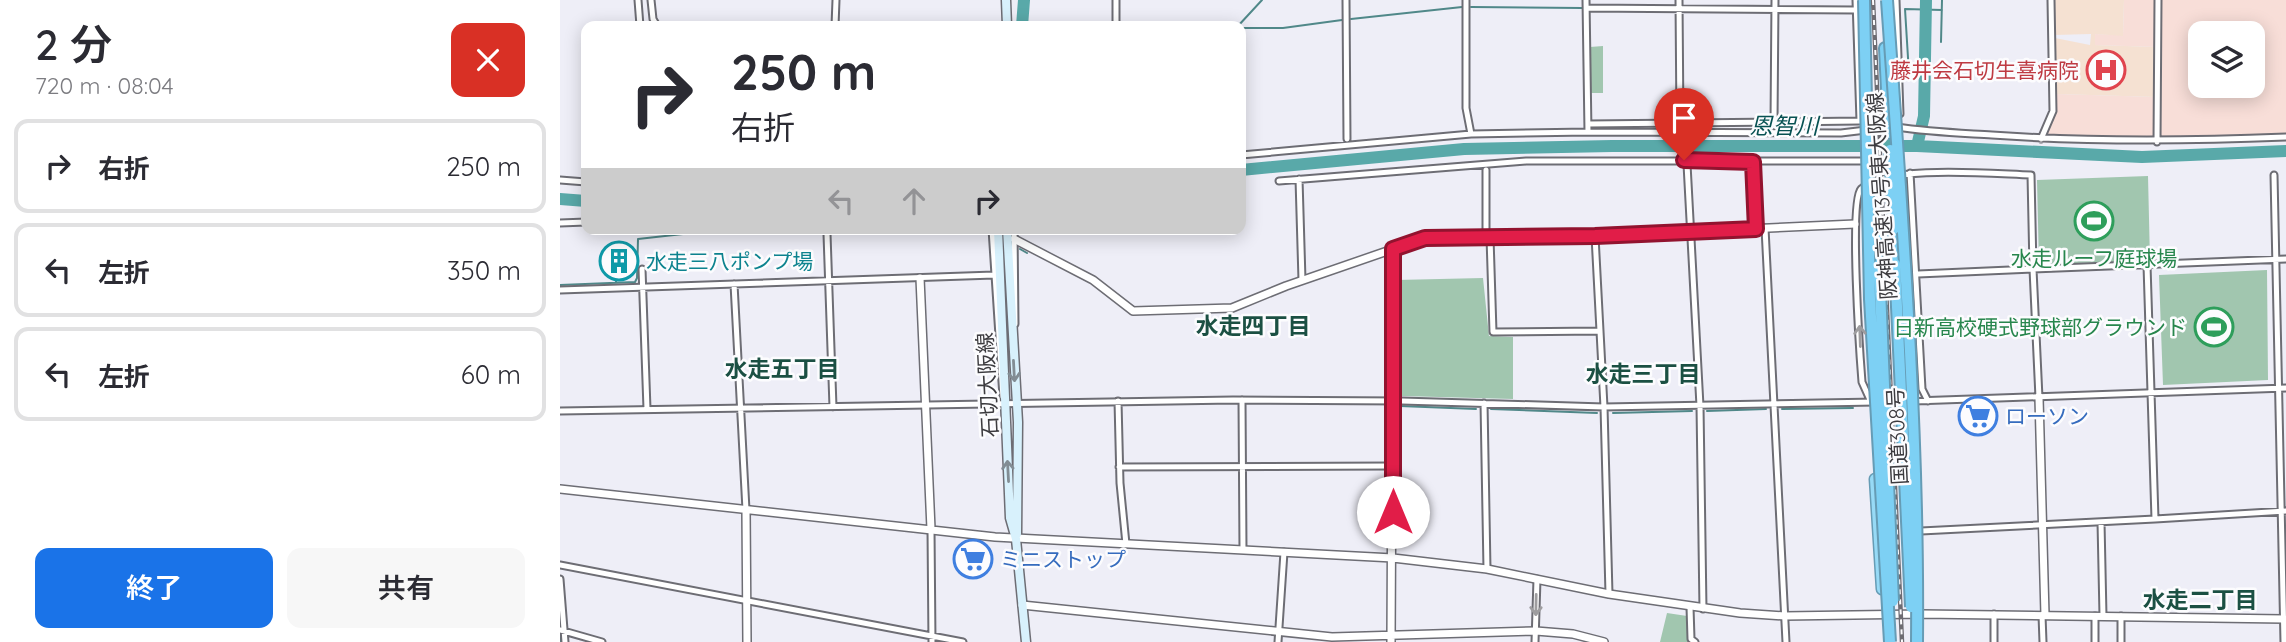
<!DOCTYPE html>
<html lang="ja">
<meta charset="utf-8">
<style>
body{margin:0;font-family:Quicksand,"Noto Sans JP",sans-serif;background:#f7f7f7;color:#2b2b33;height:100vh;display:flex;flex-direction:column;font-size:26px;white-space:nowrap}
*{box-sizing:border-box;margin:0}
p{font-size:23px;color:#7c7c81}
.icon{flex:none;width:38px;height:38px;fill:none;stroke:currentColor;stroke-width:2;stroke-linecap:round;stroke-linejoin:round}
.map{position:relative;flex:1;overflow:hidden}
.side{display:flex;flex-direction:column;background:#fff;width:560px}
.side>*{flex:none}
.guide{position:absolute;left:21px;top:21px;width:665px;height:214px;border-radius:14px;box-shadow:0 4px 18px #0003;background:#fff;color:#2b2b33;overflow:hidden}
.controls{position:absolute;left:1628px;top:21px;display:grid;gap:14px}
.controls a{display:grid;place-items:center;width:77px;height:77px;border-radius:14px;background:#fff;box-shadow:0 4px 18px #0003;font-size:35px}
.pin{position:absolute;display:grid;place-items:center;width:60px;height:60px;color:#fff;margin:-72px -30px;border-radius:50% 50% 50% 0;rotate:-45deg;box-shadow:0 0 7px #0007}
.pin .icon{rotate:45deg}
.me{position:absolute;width:77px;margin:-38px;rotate:0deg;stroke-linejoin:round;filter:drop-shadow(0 0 5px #0008)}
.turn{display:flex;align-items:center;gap:24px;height:147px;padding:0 35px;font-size:32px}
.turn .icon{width:91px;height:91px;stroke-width:2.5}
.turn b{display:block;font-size:49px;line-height:60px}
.lanes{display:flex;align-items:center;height:66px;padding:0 35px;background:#0003;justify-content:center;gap:35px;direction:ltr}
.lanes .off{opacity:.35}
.round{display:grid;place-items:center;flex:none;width:74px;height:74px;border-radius:14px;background:#f7f7f7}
.headline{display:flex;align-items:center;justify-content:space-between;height:119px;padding:0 35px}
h1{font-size:42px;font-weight:600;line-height:52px}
.button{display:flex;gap:14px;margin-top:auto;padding:14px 35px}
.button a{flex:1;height:80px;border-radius:14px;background:#1a73e8;color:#fff;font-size:28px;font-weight:600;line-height:80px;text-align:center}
.button a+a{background:#f7f7f7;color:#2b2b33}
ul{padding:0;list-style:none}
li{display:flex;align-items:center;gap:21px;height:94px;margin:0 14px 10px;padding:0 21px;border:4px solid #e1e1e2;border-radius:14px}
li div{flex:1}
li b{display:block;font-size:26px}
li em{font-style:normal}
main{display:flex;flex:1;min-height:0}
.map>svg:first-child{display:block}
.industrial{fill:#f8ded8;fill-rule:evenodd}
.medical{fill:#f5e1d2}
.green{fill:#a1c6af}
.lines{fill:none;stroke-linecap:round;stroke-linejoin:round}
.stream{stroke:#508889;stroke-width:2}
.river{stroke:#59a9a9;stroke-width:12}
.minor-tunnel{stroke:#cacad2;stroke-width:5;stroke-dasharray:5 2.5;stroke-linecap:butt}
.minor-casing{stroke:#6d6d74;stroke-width:9}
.tertiary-casing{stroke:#6d6d74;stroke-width:10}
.secondary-casing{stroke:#6d6d74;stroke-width:11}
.trunk-casing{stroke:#669cb5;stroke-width:13}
.motorway-casing{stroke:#669cb5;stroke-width:14}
.minor{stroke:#fff;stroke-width:5}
.tertiary{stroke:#fff;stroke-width:7}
.secondary{stroke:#d8f1fc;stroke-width:8}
.trunk{stroke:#97daf6;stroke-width:10}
.motorway{stroke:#7dd0f4;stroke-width:10}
.rail-casing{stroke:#6d6c72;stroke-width:4.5}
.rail{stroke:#fcfcfe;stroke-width:2;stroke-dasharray:5;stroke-linecap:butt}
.motorway-bridge-casing{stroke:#669cb5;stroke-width:14;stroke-linecap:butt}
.motorway-bridge{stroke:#7dd0f4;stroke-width:10}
.oneway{stroke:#9e9d9f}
.oneway2{stroke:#828d94}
.route-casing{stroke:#92132f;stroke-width:18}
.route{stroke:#e11d48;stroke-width:12}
.labels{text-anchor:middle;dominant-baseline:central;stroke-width:5;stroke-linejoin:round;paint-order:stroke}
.health-label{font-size:21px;fill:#be3a42;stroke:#fcfcfe;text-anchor:end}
.street-label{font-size:21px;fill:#3c3b3f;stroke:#fcfcfe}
.leisure-label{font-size:21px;fill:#27864d;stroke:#fcfcfe}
.culture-label{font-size:21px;fill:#0d838f;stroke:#fcfcfe;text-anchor:start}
.shop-label{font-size:21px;fill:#366cbe;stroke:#fcfcfe;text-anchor:start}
.water-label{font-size:23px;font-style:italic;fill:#075152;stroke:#fcfcfe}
.neighbourhood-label{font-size:23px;font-weight:bold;fill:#1b5043;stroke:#fcfcfe}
</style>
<main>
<section class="side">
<div class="headline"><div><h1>2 分</h1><p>720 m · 08:04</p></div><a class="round" style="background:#d93025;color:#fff"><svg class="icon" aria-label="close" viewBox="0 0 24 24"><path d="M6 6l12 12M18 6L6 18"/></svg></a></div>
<ul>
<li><svg class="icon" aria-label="right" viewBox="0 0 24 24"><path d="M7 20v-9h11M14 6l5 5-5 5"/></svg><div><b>右折</b></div><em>250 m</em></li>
<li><svg class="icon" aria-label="left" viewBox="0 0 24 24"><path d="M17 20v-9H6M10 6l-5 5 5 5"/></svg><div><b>左折</b></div><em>350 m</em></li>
<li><svg class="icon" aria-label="left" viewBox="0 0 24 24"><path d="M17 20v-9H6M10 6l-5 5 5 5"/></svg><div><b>左折</b></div><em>60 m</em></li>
</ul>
<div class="button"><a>終了</a><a>共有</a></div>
</section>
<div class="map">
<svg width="1726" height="642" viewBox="0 0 1726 642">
<rect width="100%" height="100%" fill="#eeeef7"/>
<!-- industrial -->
<path class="industrial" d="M1564,0H1596V47L1535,45L1534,34L1563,35Z
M1599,0H1726V137L1481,139L1497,94L1596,97ZM1640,33H1692V86H1640Z"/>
<!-- medical -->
<path class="medical" d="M1494,0H1564L1563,36L1535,34V45L1596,47V97L1497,94L1495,38L1530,45L1531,34L1494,35Z"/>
<!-- green -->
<path class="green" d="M1043,46V93H1030V47Z
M1588,176L1590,261L1479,264L1477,180Z
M1707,270L1708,380L1603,385L1599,275Z
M923,278L929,336L953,337V399L842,396L837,391L836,280Z
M1107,613L1127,616L1129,642H1100Z"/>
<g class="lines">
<!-- stream -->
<path class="stream" d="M911,7L1022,8
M791,19L902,7
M221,26V25
M678,26L702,0
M681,28H723L782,20
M1381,42L1382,0
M1349,74L1345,9L1382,10
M1361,74H1365
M460,249L467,253
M56,282L58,254
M0,285L75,282L77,278L78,239L141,232L233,229
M826,328H829
M840,406L916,409
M931,409L1037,413
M1222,409L1293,408
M1147,411L1206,409
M1053,413L1132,411
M0,637V642"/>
<!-- river -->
<path class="river" d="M462,26L464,0
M1357,146L1364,116L1366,0
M681,170L904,149L1052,146H1357L1582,157L1726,151
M0,199L26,201"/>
<!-- minor-tunnel -->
<path class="minor-tunnel" d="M1304,115L1329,114"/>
<defs>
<path id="minor" d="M78,0L80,26
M91,0L93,19L97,26
M556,0V26
M786,0L787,139
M906,0V108L911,134
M1119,0L1120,124
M1336,0L1340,114
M1026,8L1296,10
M275,26L276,0
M1214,122L1215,0
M1028,124L1300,121L1296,0
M1337,127C1369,132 1400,133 1432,135C1531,142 1627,141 1726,137
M1028,132L1281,133L1306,130
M1481,139L1493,111L1491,0
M1597,142L1598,0
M681,155L911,134L1028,132L1026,0
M1193,162L1196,228
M1127,164L1140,406L1143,609
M1350,173L1362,389L1368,401
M1714,175L1724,642
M739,179L742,280
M0,180L26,182
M719,181L966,161H1307
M0,223L26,222
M1205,228L1226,642
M432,229L443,397
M454,229L455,324
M267,234L273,407
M1035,236L1044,407L1049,594
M926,237V170
M930,237L933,332L1040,331
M82,269L87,409
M1358,274L1473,269L1479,398
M174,284L186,510
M0,290L434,275
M682,400L683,549
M558,401L560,483L566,544
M1311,402L1302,382C1300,357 1289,200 1301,189C1328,164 1433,174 1471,175L1473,269L1726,259
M1326,402L1726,388
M924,403L927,569
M0,411L673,400L842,401L1044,407L1316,402
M559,467L832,466
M1595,519L1726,511
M1541,522L1543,616
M371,529L372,642
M1361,531L1595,519L1587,265
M0,565L403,642
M0,579L5,642
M1130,607L1131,639L1135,642
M1434,614V642
M1482,615L1483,642
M0,630L42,642
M718,642L724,552
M975,642L977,579
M1535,642V616
M1561,642V616"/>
<path id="tertiary" d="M454,239L533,280L573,311L672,308L726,286L865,238L1035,236L1295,224
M360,278L371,529
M1479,398L1485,615
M0,489L435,537L833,558L927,569L1049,594L1180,613L1225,616L1362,614L1724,619
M186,510L187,642
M462,605L772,637L976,631L1013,634L1044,642
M831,642L833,249"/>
<path id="secondary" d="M446,0L447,26
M438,229L450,518L456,539L466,642
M447,229L458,422L457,534"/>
<path id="trunk" d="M1315,479L1322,589"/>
<path id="motorway" d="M1325,48L1329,133
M1316,229L1319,265
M1334,229L1335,264"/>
</defs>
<!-- minor casing -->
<use href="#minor" class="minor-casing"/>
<!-- tertiary casing -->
<use href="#tertiary" class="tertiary-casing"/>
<!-- secondary casing -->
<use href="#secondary" class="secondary-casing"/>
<!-- trunk casing -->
<use href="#trunk" class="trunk-casing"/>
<!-- motorway casing -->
<use href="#motorway" class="motorway-casing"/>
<!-- minor -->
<use href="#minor" class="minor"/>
<!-- tertiary -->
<use href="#tertiary" class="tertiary"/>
<!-- secondary -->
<use href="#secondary" class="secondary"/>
<!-- trunk -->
<use href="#trunk" class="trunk"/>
<!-- motorway -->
<use href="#motorway" class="motorway"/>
<defs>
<path id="rail" d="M1313,0L1342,642"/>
</defs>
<!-- rail casing -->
<use href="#rail" class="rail-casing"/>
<!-- rail -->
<use href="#rail" class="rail"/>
<defs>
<path id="motorway-bridge" d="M1304,0L1310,299L1330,642
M1327,0C1342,214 1359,428 1357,642
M1330,150L1334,229
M1335,264L1351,607
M1319,265L1333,601"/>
</defs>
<!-- motorway-bridge casing -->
<use href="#motorway-bridge" class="motorway-bridge-casing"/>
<!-- motorway-bridge -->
<use href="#motorway-bridge" class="motorway-bridge"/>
</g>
<!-- one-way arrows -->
<defs><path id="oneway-shaft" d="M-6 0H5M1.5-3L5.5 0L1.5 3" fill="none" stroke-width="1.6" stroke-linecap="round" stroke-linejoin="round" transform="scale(1.75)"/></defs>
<g class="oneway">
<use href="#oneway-shaft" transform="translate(1300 336) rotate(-92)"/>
<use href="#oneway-shaft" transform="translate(976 605) rotate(91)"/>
</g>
<g class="oneway2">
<use href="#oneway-shaft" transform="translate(454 371) rotate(87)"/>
<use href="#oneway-shaft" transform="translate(448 471) rotate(-93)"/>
</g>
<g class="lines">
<defs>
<path id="route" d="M833,512V249L865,238L1035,236L1196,229L1193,162L1124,160"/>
</defs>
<!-- route casing -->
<use href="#route" class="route-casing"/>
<!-- route -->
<use href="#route" class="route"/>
</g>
<!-- icons -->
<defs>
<symbol id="hospital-ring" viewBox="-11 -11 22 22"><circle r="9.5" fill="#fcfcfe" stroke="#e0444e" stroke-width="1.5"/><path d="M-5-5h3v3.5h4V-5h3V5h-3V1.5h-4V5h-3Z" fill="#e0444e"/></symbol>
<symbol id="stadium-ring" viewBox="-11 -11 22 22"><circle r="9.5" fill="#fcfcfe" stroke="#2e9e5b" stroke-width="1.5"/><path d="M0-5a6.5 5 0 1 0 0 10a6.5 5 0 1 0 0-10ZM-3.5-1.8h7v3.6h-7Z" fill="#2e9e5b"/></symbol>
<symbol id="building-ring" viewBox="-11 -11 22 22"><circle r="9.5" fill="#fcfcfe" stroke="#0f9aa8" stroke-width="1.5"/><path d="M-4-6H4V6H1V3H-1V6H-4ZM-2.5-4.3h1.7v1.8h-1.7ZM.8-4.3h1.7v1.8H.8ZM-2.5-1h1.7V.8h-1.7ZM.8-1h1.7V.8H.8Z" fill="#0f9aa8"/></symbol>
<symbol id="supermarket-ring" viewBox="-11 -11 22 22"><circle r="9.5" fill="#fcfcfe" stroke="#3f7fe0" stroke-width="1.5"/><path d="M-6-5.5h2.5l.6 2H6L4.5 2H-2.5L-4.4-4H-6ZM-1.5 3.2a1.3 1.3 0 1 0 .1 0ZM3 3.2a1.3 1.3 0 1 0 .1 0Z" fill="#3f7fe0"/></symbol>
</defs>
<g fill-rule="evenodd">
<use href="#hospital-ring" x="1524" y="48" width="44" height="44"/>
<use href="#stadium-ring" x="1512" y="199" width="44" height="44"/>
<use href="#building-ring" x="37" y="239" width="44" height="44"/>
<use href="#stadium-ring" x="1632" y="305" width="44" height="44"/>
<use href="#supermarket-ring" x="1396" y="394" width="44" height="44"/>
<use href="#supermarket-ring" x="391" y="537" width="44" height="44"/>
</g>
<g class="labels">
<!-- health labels -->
<g class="health-label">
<text x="1519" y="70">藤井会石切生喜病院</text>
</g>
<!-- street labels -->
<g class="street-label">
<text transform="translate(1321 196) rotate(-94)">阪神高速13号東大阪線</text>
<text transform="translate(427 385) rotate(-93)">石切大阪線</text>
<text transform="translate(1337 436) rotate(-93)">国道308号</text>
</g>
<!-- leisure labels -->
<g class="leisure-label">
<text x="1534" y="258">水走ルーフ庭球場</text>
<text x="1627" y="327" text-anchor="end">日新高校硬式野球部グラウンド</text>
</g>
<!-- culture labels -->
<g class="culture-label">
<text x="86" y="261">水走三八ポンプ場</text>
</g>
<!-- shop labels -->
<g class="shop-label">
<text x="1445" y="416">ローソン</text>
<text x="440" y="559">ミニストップ</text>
</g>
<!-- water labels -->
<g class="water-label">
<text x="1224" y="125">恩智川</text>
</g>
<!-- neighbourhood labels -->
<g class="neighbourhood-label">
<text x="693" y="325">水走四丁目</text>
<text x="222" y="368">水走五丁目</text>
<text x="1083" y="373">水走三丁目</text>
<text x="1640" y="599">水走二丁目</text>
</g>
</g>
</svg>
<div class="controls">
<a><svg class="icon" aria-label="layers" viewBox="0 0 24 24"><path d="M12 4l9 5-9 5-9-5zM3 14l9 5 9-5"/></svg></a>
</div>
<div class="pin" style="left:1124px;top:160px;background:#d93025"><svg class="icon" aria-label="arrive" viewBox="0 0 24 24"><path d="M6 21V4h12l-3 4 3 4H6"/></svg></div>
<svg class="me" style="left:833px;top:512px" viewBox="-20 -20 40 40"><circle r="19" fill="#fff"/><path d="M0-13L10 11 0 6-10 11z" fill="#e11d48"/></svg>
<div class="guide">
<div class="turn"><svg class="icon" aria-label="right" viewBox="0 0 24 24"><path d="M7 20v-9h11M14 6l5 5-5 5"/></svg><div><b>250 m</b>右折</div></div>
<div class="lanes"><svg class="icon off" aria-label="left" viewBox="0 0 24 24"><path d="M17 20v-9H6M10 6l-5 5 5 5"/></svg><svg class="icon off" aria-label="ahead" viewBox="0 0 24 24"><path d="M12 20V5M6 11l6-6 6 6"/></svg><svg class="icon" aria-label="right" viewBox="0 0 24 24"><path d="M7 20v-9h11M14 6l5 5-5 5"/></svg></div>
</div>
</div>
</main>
